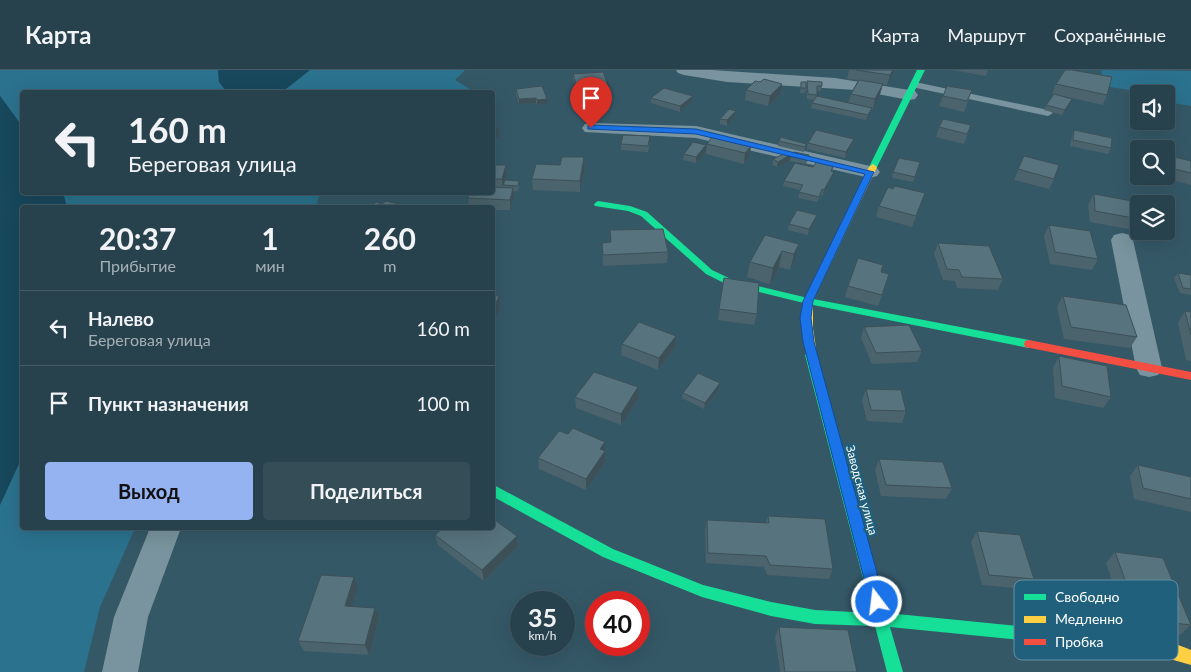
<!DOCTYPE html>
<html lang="ru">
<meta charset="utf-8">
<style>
body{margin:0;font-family:Lato,sans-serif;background:#344d57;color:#f1f3f6;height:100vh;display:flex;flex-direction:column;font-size:19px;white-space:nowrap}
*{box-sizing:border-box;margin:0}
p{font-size:16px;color:#a5b0b6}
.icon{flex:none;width:28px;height:28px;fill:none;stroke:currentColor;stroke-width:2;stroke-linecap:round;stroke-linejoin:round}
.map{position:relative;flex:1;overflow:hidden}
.sheet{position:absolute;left:20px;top:135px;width:475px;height:325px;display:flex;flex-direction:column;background:#28424d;border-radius:5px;box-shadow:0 5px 20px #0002,0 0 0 1px #445b65}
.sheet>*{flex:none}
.hud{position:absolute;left:20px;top:20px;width:475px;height:105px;border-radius:5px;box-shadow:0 5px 20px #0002,0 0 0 1px #445b65;background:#28424d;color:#f1f3f6;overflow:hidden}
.controls{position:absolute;left:1130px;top:15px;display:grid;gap:10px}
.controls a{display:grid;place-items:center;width:45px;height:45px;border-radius:5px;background:#28424d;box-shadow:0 5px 20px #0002,0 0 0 1px #445b65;font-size:25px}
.speed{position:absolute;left:510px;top:521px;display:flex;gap:10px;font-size:25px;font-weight:700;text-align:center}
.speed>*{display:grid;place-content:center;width:65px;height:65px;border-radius:50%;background:#28424d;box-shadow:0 5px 20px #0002,0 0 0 1px #445b65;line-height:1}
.speed small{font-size:12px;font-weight:400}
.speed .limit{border:8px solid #d22;background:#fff;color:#111}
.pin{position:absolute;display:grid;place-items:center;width:42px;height:42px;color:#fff;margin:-51px -21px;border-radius:50% 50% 50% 0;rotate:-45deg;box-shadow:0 0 5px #0007}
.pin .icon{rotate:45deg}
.me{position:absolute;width:55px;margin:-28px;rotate:345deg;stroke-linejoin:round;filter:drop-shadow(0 0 4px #0008)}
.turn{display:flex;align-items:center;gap:18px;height:105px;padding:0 25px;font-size:22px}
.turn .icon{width:65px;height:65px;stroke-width:2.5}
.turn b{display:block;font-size:35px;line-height:42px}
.eta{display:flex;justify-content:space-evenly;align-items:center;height:85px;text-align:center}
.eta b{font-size:30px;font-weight:700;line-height:35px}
.cta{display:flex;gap:10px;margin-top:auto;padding:10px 25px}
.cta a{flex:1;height:58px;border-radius:5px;background:#95b2f1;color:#111;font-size:20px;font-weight:700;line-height:58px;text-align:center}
.cta a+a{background:#344d57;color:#f1f3f6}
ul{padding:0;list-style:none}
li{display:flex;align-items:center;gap:15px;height:75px;padding:0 25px;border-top:1px solid #445b65}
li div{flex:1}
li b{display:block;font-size:19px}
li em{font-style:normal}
header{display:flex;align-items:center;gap:30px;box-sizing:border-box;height:70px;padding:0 25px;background:#28424d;border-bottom:1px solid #445b65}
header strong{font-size:24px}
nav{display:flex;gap:28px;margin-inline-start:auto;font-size:18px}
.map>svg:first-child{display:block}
.green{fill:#2b728e}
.water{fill:#18485c}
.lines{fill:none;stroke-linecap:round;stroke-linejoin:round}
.lane{fill:#79949e;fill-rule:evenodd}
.street{fill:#79949e;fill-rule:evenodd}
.fast{fill:#16e098;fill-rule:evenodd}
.slow{fill:#ffcf43;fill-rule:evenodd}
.jam{fill:#f24e42;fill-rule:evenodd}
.wall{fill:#4b636c}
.shaded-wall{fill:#3d5058}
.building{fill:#57737e;stroke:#3d5058}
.route{fill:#1a73e8;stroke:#114b97}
.labels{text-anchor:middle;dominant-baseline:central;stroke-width:5;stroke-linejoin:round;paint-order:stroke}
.street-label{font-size:12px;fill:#fff;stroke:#20607c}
.key{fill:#20607c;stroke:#6390a3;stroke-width:1}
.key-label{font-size:14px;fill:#fff}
</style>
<header>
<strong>Карта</strong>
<nav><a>Карта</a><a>Маршрут</a><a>Сохранённые</a></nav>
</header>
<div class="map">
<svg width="1191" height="602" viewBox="0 0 1191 602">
<rect width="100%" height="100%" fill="#355867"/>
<!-- green -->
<path class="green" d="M0,0H218L219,12L227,22H22V56L0,26Z
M310,0H465L455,10L473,21L282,22Z
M1101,0L1191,1V36L1166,32V24H1153L1104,16Z
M63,123H323L319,126L316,138L67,137Z
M22,387V458H135L100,537L84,602H0V435Z"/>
<!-- water -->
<path class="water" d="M218,0H310L282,22H227L219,12Z
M0,26L22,56V122L63,123L67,137L22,138V387L0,435Z"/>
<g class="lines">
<!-- lane -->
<path class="lane" d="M915,12L1048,40L1053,43L1048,46L912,17V13Z"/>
<!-- street -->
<path class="street" d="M676,0H712L835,8L909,20L915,21L918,25L915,29L909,30L856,20L727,12L684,5L678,3Z
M591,53L696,56L870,96L877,98L880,102L877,106L870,108L696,68L585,62L582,58L585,54Z
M1122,163L1130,165L1133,170L1162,298L1158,305L1149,307L1140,305L1136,298L1111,170L1114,165Z
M150,458H181L148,547L138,602H102L114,547Z"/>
<!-- fast -->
<path class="fast" d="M917,0H925L877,97L876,99H870L869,97Z
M598,131L630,136L647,142L712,200L733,210L808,228L1029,270L1034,274L1029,278L808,234L726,214L706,204L641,146L628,141L595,136L594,134Z
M811,281L817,285L887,543L1089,563L1094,565L1097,570L1094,575L1089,577L890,557L903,602H887L875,556L815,554L771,546L702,527L603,487L492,426V414L613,479L703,515L771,532L815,540L872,543L805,285Z"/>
<!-- slow -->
<path class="slow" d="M873,94L877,97L813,231V258L817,285L811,289L807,288L802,265L803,231L869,97Z
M1089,563C1123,566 1159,566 1191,580V595L1156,585L1089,577L1084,575L1081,570L1084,565Z"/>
<!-- jam -->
<path class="jam" d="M1029,270L1191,302V310L1025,277L1024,274L1025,271Z"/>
</g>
<!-- wall -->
<path class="wall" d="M849,0H895L887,15L880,14H883L880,24L873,39L871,38L870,43L866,50L811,38L812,33L814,30L807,29L806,16L807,11L822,16L821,21H817V26L848,33L851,24L858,10L847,9Z
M952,0H988L986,6Z
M573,4L611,23V28L580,31L573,9Z
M801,12L806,18L805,23H800Z
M1056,14L1107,25L1103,35L1063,26L1070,34L1062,45L1044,40L1046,35L1054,24H1052Z
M516,19L547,29V34L537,35L536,33L519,34L516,24Z
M746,20L780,24L768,36L745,30Z
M972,20L964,42L939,36L943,26Z
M651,28L692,31L680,42L651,33Z
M736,41L735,46L727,56L720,54V49Z
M971,55L964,74L936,67L939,57Z
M1074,60L1111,78L1108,84L1070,76L1072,66Z
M854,69L852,74L845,88L807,79L808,73Z
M779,71L806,74L805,79L804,82L778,76Z
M650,72L648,82L621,80V74Z
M707,74L751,76L749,87L744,94L706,84Z
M706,81L696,93L683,90L684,84Z
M792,84L809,85L808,90L806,94L790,91V90L777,97L773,95V89Z
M1166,85L1191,91V115L1156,106H1166Z
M1024,86L1054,109L1049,119L1014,110Z
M584,87L585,98L580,122L533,120L532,109L560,95Z
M920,92L913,112L892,108L893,102Z
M492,95H506L507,106L505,110L519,116L518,121H513L514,129L510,140H492V138H469L468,128L492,122Z
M813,97L833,100L832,107L823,125H821L817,132L798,128L800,120L783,116L784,111Z
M893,119L925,123L912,157L876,147L879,136Z
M1094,124L1139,134V161L1090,152L1088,135Z
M817,145L815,151L808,165L788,160L789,154Z
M1049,155L1098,189L1092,200L1050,194L1044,166Z
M610,160L668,182L667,193L603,196L602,173L610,172Z
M938,173L1003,209L998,220L957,218L955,211L943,210L934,184Z
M799,174L795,190L790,200L779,197L770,214L747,207L750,192Z
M881,202L882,225L878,236L845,227L848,216Z
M1178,203L1191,205V225L1180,223L1174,208Z
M724,208L757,244L754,255L718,250Z
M1063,226L1137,267L1130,278L1064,269L1057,237Z
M1185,241L1191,242V291L1186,290L1178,253Z
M864,257L922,281L917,292L872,294L861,268Z
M622,274L675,277L658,300L621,285Z
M1059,286L1111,327L1103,338L1055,328L1053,298Z
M720,313L719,319L704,339L682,328L683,323Z
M866,319L906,341L902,353L867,351L862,330Z
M575,327L638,329L621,355L576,338Z
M568,364L605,372V392L586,420L539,399L538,388Z
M879,389L952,418L946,429L881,426L875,400Z
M1138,395L1191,407V442L1134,429L1130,406Z
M768,446L833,499L829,509L767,505L764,497L706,493L705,460L707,450L766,453Z
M977,461L1034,509L1026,519L982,515L971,472Z
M435,465L517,466L518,476L484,511L438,475Z
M1115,482L1191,555L1180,565L1129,560L1106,493Z
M358,518L352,536L379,548L369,585L304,581L298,571Z
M596,543V564L591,562V557Z
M779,557L857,602H780L775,567Z"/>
<!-- shaded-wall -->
<path class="shaded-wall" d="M893,0H895L894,2L887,15L890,5Z
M782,14L780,24L768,36L770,26Z
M883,14L880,24L873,39L875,29Z
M693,26L692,31L680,42V36Z
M536,28V33L519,34V29Z
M547,29V34L537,35V30Z
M1072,29L1070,34L1062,45L1065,40Z
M872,38L870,43L866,50L868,45Z
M736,41L735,46L727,56V50Z
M498,57L499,67L492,71V60Z
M854,69L852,74L845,88L846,82Z
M706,75V81L696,93V87Z
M751,76L749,87L744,94L745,83Z
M792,84L790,90L777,97L778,92Z
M584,87L585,98L580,122V111Z
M506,95L507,106L504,115H503V120L502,109Z
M834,102L832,107L823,125L824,120Z
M513,118L514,129L510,140V130Z
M817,145L815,151L808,165L809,159Z
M799,174L795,190L790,200L794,184Z
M782,181L779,197L770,214L773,198Z
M499,226L500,237L492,256V242Z
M676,266L675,277L658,300L659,288Z
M720,313L719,319L704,339L705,333Z
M638,317V329L621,355V344Z
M605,372V392L586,420V409L600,379Z
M517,466L518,476L484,511L482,500Z
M354,507L358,518L349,546L345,536Z
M375,538L379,548L369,585L365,575Z"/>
<!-- building -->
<path class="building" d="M856,0H893L890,5Z
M1065,0H1072L1112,7L1107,25L1056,14Z
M603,2L611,23L580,25L573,4Z
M764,9L782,14L770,26L746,20L755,11L760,12Z
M859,10L883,14L875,29L851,24Z
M807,11L822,12V16H817V25L808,24Z
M801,12H806V18H801Z
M542,16L547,29L537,30L536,28L519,29L516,19Z
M947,16L972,20L967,31L943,26Z
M664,18L693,26L680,36L651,28Z
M1054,24L1072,29L1065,40L1046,35Z
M817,26L872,38L868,45L812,33Z
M729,39L736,41L727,50L720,49Z
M943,49L971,55L967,64L939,57Z
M492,54L498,57L492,60Z
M816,60L854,69L846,82L808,73Z
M1074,60L1112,68L1111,78L1073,70Z
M623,65L650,66L648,76L621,74Z
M712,67L751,76L745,83L707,74Z
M781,67L806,74L805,77L779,71Z
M693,72L706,75L696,87L684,84Z
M788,82L792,84L794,82L809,85L807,89L791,85L792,84L778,92L773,89Z
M1166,85L1191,91V103L1166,97Z
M1024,86L1059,95L1054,109L1018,99Z
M562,87H584L580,111L532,109L536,94L560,95Z
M899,88L920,92L915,107L893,102Z
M817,91L834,95L831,101L834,102L824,120L822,119L819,127L799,122L803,115L784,111L795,93L813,97Z
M492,95H506L502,109H492Z
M505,110L519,111L518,116L503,115Z
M895,116L925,123L916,146L879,136L888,117L893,119Z
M492,117L513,118L510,130L468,128L470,122H492Z
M1094,124L1143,133V134H1139V149L1095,141Z
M386,131L407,136L405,138H370L376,132L382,134Z
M797,140L817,145L809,159L789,154Z
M1049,155L1090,161L1098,189L1055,182Z
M663,159L668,182L603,185L602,173L611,172L610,160Z
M765,165L799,174L794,184L782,181L773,198L750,192Z
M938,173L989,176L1003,209L962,207L959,200L947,199Z
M858,188L883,195L881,202L889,204L882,225L848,216Z
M1178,203L1191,205V219L1183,218Z
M724,208L759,213L757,244L719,239Z
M492,225L499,226L492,242Z
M1063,226L1126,235L1137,267L1071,257Z
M1185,241L1191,242V265Z
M639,252L676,266L659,288L622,274Z
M909,255L922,281L876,283L864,257Z
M1059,286L1107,296L1111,327L1062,316Z
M594,302L638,317L621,344L575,327Z
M698,303L720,313L705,333L683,323Z
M866,319L901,320L906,341L871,340Z
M573,358L605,372L600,379L605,381L586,409L538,388L559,361L568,364Z
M879,389L943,392L952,418L886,415Z
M1138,395L1191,407V429L1143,418Z
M768,446L825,449L833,499L770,495L766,486L708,483L707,450L769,453Z
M492,448L517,466L482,500L435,465L443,458H492Z
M977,461L1020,465L1034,509L989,505Z
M1115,482L1163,488L1191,555L1139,549Z
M321,505L354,507L345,536L375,538L365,575L298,571Z
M602,529L612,532H601Z
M596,543V559L591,557Z
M779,557L848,560L857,602H785Z"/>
<!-- route -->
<path class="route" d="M591,55L696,59L874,102L813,231L811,248L814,272L885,532L882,537L877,539L872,537L870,532L803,272L800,248L803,231L865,104L696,64L588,59V56Z"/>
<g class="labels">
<!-- street labels -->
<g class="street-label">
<text transform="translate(862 420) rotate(75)">Заводская улица</text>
</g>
</g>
<!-- legend -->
<rect x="1014" y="510" width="164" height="80" rx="8" class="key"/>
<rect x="1024" y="524" width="22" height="6" fill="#16e098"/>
<rect x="1024" y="546" width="22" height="7" fill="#ffcf43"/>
<rect x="1024" y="569" width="22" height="6" fill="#f24e42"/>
<g class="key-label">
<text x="1055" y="532">Свободно</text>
<text x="1055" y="554">Медленно</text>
<text x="1055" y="577">Пробка</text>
</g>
</svg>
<div class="controls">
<a><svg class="icon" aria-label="sound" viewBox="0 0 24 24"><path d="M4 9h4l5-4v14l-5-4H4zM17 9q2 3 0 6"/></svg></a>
<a><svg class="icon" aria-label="search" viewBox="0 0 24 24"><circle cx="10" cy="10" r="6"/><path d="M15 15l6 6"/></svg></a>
<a><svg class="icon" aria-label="layers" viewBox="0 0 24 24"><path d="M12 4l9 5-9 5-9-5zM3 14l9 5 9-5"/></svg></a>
</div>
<div class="speed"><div>35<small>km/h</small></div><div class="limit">40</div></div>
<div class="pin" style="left:591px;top:58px;background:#d93025"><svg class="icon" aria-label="arrive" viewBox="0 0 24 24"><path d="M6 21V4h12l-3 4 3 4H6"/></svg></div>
<svg class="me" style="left:877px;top:532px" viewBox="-20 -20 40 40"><circle r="17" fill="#1a73e8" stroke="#fff" stroke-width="3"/><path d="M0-11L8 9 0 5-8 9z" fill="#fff"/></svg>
<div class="hud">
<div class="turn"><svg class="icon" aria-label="left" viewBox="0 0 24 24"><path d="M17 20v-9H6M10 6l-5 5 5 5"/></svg><div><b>160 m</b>Береговая улица</div></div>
</div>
<section class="sheet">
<div class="eta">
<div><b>20:37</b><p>Прибытие</p></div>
<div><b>1</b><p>мин</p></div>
<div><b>260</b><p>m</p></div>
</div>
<ul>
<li><svg class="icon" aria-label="left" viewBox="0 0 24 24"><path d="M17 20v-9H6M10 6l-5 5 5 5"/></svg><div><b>Налево</b><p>Береговая улица</p></div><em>160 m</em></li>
<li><svg class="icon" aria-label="arrive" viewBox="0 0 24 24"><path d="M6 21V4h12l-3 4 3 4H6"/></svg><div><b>Пункт назначения</b></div><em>100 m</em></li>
</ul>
<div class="cta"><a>Выход</a><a>Поделиться</a></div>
</section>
</div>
